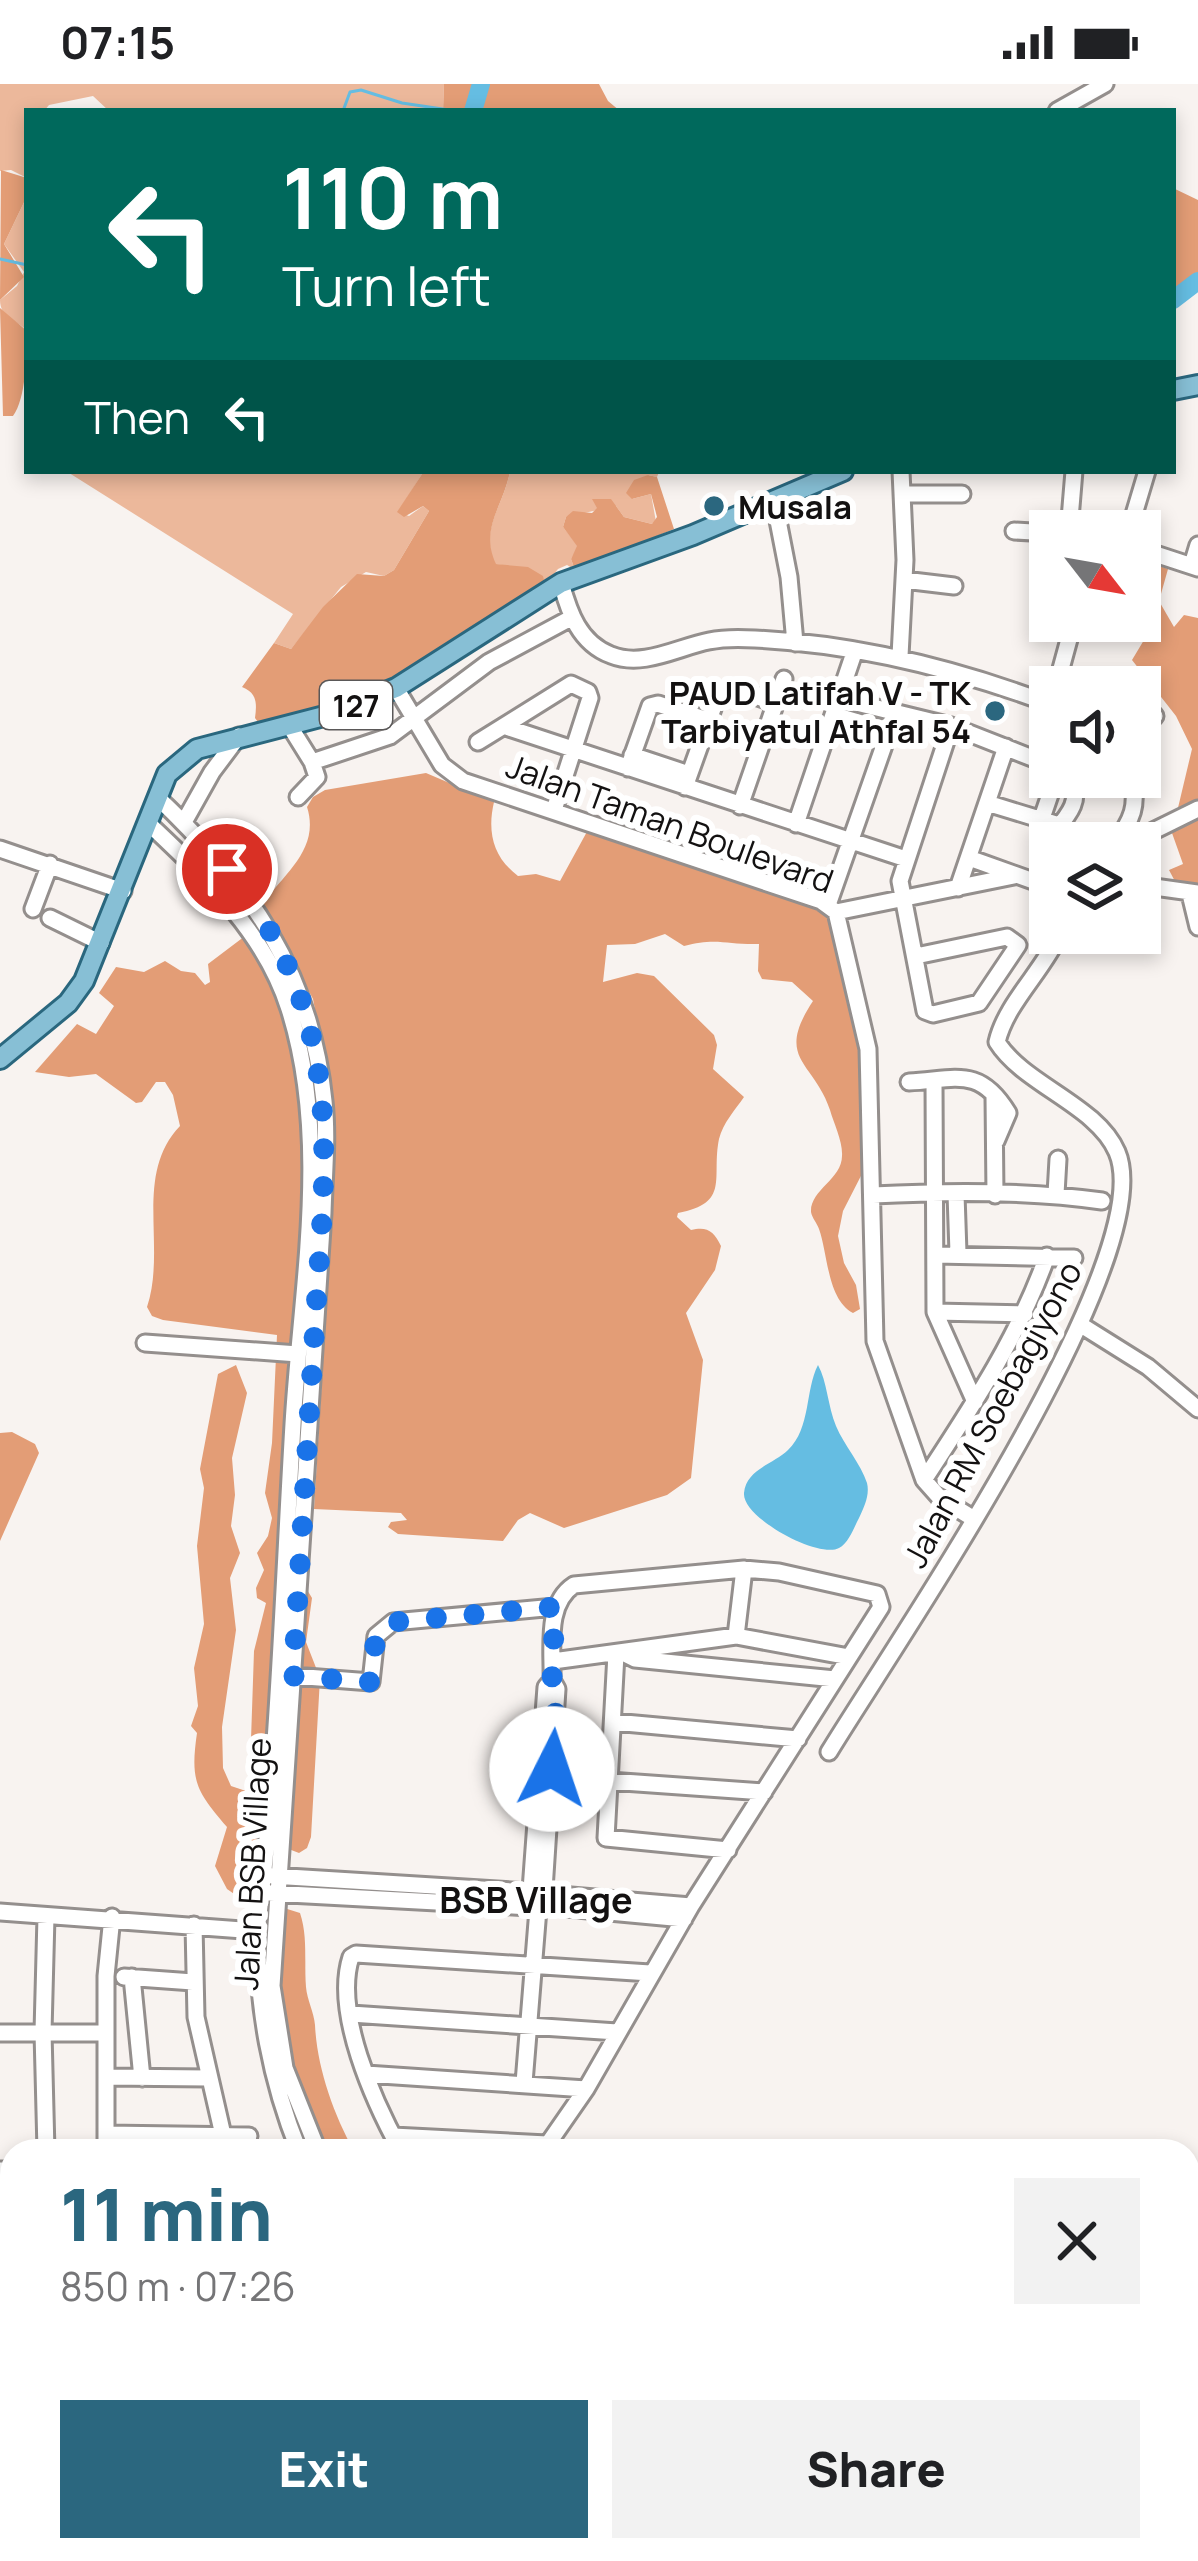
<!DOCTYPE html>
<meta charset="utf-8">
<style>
body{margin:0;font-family:Manrope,sans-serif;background:#f2f2f2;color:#202124;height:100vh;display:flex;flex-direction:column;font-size:45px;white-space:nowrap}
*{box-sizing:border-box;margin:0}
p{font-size:39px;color:#757577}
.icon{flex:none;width:66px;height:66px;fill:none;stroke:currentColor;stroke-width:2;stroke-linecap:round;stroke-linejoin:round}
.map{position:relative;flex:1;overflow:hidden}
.panel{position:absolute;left:0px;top:2055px;width:1200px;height:423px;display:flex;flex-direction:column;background:#fff;border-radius:36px 36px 0 0;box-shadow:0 6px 18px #0003}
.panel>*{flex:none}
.guide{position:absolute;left:24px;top:24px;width:1152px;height:366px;border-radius:0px;box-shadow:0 6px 18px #0003;background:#00695c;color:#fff;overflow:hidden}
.needle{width:78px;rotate:121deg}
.tools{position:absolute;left:1029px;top:426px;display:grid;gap:24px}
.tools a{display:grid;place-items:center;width:132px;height:132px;border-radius:0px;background:#fff;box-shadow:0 6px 18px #0003;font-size:60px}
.pin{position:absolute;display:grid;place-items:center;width:102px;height:102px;color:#fff;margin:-51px;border:6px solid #fff;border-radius:50%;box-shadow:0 3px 12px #0007}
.me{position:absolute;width:132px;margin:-66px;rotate:4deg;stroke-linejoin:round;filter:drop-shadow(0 0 9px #0008)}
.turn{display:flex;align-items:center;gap:42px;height:252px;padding:0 60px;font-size:54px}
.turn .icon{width:156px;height:156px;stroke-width:2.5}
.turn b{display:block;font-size:84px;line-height:102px}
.then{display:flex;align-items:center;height:114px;padding:0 60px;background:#0003;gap:24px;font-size:45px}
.round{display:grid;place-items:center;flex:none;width:126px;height:126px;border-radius:0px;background:#f2f2f2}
.overview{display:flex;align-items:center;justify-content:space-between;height:204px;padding:0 60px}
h1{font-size:72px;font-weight:800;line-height:90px;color:#2b677f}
.button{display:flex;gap:24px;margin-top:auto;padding:24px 60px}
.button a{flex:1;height:138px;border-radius:0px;background:#2b677f;color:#fff;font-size:48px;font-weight:800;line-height:138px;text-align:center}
.button a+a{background:#f2f2f2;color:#202124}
.status{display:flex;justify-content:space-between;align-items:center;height:84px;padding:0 60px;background:#fff;direction:ltr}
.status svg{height:33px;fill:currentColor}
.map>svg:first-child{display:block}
.green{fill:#ecb89b}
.forest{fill:#e39d76}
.water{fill:#65bde2}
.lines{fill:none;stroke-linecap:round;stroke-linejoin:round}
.stream{stroke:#65bde2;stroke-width:3}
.river{stroke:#65bde2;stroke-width:18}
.minor-casing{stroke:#948f8d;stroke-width:21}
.major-casing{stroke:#2a677e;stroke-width:24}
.minor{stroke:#fff;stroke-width:15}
.major{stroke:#87bfd5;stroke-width:18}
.route{stroke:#1a73e8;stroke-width:21;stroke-dasharray:0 37.8}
.poi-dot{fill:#2b677f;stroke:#fff;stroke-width:4.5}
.labels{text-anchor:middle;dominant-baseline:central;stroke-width:12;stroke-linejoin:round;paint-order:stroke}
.shield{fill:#fff;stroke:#5a5858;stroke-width:3}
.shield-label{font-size:30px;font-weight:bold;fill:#131111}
.poi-label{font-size:33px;font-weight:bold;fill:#131111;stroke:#fff;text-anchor:start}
.street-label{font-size:33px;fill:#131111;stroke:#fff}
.neighbourhood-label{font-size:36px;font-weight:bold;fill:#131111;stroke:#fff}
</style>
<div class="status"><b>07:15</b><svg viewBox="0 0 49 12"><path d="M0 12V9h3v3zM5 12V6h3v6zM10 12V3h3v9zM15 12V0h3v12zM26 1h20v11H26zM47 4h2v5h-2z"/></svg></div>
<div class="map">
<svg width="1198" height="2477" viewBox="0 0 1198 2477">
<rect width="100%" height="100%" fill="#f8f3f0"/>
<!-- green -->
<path class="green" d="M0,0H444L443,27H109L93,12L49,21L44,27H27V94L11,86L0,87Z
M27,112V247C18,236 0,235 0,216L17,202L24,188L4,160Z
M66,387H424L398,428L409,432L423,422L429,427L394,486L384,492L366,488L341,503L291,565L274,559L293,530Z
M510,387L659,388L657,393L648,391L632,415L651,410L656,438L652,440L624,433L616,422L566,433L563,443L578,462L571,475L575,486L567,481L558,485L545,501L509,482L495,480C479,444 504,422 510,387Z"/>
<!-- forest -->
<path class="forest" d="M444,0H599L608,17L620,27H443Z
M1,86L27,94V112L4,160L24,193L0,216Z
M1173,104L1198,116V194L1173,208Z
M0,224L27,247C27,270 26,315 13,332H3Z
M424,387H510C504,422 479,444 496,480L528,483L543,492L545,501C471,548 347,644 258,638L255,634C257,619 257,609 242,603L274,559L291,565L323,523L357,490L384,492L394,486L429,427L423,422L404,433L397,428Z
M648,391L657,393L674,445L575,486L571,475L577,462L563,443L566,433L573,427L592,429L597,424L592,415H611L624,433L652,440L657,433L651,410L632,415L626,409L634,396Z
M1143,476L1168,485L1159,517L1174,543L1184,531L1198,534V805H1179L1169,786L1183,780L1172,749L1192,665L1176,632L1132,576L1147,551L1128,537H1140Z
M426,689L494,718C487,748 493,773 518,792L536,790L560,797L589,744L822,825L833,835L860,958L865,1013V1084L843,1127L838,1152L844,1179L856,1201L860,1225L853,1229C827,1215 828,1170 819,1145C817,1139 812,1134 811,1128C810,1106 842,1095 842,1072C843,1058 834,1040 830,1026C814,977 774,976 813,917L792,898L762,895L758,887L759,860C728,861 716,853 684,862L665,850L635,860L607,861L603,898L637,889L654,892L714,951L717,961L713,985L744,1013C735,1026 723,1039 719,1055C711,1094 731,1119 678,1129L677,1133L691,1146C707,1142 714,1147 721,1162L715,1186L686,1229L703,1276L691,1394L667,1411L564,1444L530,1429L518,1436L503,1457L398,1450L388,1443L391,1438L407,1436L401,1429L314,1425L332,1129L333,1020L313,915L263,819C286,788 320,764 307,723L313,713L325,706Z
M249,849C293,928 305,988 308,1077L268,1690H257L250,1685L254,1567L266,1519L257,1514L256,1504L264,1486L257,1469L268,1452L272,1434L265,1409L272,1359L277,1251L163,1236L152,1232L147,1223C167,1163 133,1091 180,1042L173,1011L165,998H156L142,1018L136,1019L96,990L69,993L35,988L77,940L96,950L114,922L99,909L116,883L144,888L165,877L181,887L195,889L205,901L210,898L208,880Z
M236,1281L247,1309L232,1374L235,1411L231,1442L240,1469L230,1494L236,1546L222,1643L223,1684L231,1702L249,1708L261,1722L253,1823L227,1805L215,1782L227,1743C196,1707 190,1697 197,1649L191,1642L198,1622L194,1584L204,1540L197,1462L204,1404L200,1385L218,1290Z
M12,1348L35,1360L39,1369L0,1457V1349Z
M306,1504L312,1514L306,1558L320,1594L311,1753L307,1764L299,1769L286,1764Z
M284,1824L300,1829C308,1853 304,1877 306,1903C307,1916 314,1928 315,1941C317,1983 333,2029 354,2067H324L293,1983L291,1959L285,1947L279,1906Z"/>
<!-- water -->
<path class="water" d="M818,1281C827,1297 828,1323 836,1342C844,1361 861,1380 867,1399C870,1411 864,1423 859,1434C854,1443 849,1459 839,1464C819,1475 742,1434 744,1409C746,1385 774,1380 788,1366C811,1344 805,1306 818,1281Z"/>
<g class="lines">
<!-- stream -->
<path class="stream" d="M343,27L350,8L361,6L402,19L456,27
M0,175L27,181"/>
<!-- river -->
<path class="river" d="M473,27L481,0
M1173,216L1198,197"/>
<defs>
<path id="minor" d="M1057,27L1105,0
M903,410H962
M774,416L789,493L795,559
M1014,447L1050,449
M1069,447L1074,387
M1129,447L1147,387
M1140,465L1198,484
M1192,481L1198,461
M904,496L954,502
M561,499C569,528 579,559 611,571C643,584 678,563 709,557C723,554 740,554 755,555C858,560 954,584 1050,620
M900,572L905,476L901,387
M1125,599L1129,603
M1056,603L1074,537
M396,604L442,681L463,697L821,817L836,828L868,965L875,1257L924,1396L940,1414L974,1435
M840,615L951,642L1050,681
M1140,615L1155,632L1140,648
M834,631L889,647
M289,641L312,678L390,652L489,578L571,534
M506,643L906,775
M478,658L571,600L588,608L590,614L554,726
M632,671L689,690
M628,684L650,622L658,620L707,636
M685,703L719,608L735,605L775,619
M157,713C249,800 311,888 324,1017C328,1054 324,1092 323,1129L272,1902L285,1984L318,2067
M298,713L317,693L312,678
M987,719L1059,741
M740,722L784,595
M1041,737L1056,693
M184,738L212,688L239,652
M148,739C205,793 265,848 289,925C331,1057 301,1204 293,1340C283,1508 278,1679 257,1847C258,1925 270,1995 299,2067
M796,740L855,566
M1046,758C1062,737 1086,719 1069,693
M1115,759C1132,736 1139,721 1131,693
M1129,759L1198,725
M0,765L123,807
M969,774L1050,803
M1140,801L1198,809
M958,804L1006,663
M1190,810L1198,843
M828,821L895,630
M33,825L50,780
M836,828L1014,792
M50,834L101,859
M916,872L1007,853L1018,861L979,919L933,930L925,927L900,797L951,642
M934,997L935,1228L975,1318
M909,998C954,996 979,981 1008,1029L996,1057
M994,1013L995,1111
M956,1110L958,1169
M1056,1110L1058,1075
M873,1111C948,1107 1027,1106 1102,1117
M936,1171L1074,1174
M935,1228L1025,1230
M1081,1241L1148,1283L1198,1325
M145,1259L298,1270
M924,1396C971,1324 1018,1254 1047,1172
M736,1552L744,1485
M616,1570L606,1754L728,1766
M625,1570L635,1575L835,1595
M553,1577L736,1552L849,1573
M293,1592L371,1598L376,1552L393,1538L555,1523
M614,1638L798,1655
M829,1668C891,1566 1162,1173 1117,1068C1097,1021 1024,1001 997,958C1006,919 1044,886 1060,849
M609,1697L764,1708
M272,1792L529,1808
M531,1806L546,1603L552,1596
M270,1809L530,1823
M547,1810L691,1822
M545,1822L684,1835
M0,1828L257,1847
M194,1841L196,1933L223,2051
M124,1893L193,1898
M132,1893L142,1994
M351,1930L617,1948
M0,1949H106
M366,1990L586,2005
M106,1993L208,1994
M524,1999L538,1825
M106,2050L249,2052
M393,2052L547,2060
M46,2067L43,1948L46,1832
M106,2067V1892L112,1833
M401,2067C374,2018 333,1928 351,1873L356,1870L650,1889
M543,2067L586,2005L691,1822L881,1523L877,1510L779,1488L744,1485L574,1501C545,1520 553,1564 552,1596L557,1605L544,1806
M0,2086H12
M0,2322H12
M110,2466V2477
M419,2466L420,2477
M34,2477V2466
M49,2477L50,2466
M169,2477L170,2466
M205,2477L212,2466"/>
<path id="major" d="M1173,306L1198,301
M0,975L68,919L84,897L167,690L197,665L328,631L396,604L561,499L693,451L843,387"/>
</defs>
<!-- minor casing -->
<use href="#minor" class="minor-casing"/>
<!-- major casing -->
<use href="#major" class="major-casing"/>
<!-- minor -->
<use href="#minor" class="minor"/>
<!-- major -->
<use href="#major" class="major"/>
</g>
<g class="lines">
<!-- route -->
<path class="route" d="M227,785C350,936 325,1076 314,1255C307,1367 300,1480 293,1592L371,1598L376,1552L393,1538L555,1523L552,1596L557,1605L552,1685"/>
</g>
<!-- markers -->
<g class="poi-dot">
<circle cx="714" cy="422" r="12"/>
<circle cx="995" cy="627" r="12"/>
</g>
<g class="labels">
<!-- shield labels -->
<rect class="shield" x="320" y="597" width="72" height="48" rx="9"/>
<g class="shield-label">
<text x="356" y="621">127</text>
</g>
<!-- poi labels -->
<g class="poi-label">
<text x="738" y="422">Musala</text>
<text x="971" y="608" text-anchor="end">PAUD Latifah V - TK<tspan x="971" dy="38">Tarbiyatul Athfal 54</tspan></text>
</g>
<!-- street labels -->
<g class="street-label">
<text transform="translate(670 739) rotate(20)">Jalan Taman Boulevard</text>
<text transform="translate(992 1330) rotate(-62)">Jalan RM Soebagiyono</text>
<text transform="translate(252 1780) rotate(-87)">Jalan BSB Village</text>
</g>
<!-- neighbourhood labels -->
<g class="neighbourhood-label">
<text x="536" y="1815">BSB Village</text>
</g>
</g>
</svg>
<div class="tools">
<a><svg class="needle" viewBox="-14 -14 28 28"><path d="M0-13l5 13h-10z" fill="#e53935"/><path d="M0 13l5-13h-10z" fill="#757577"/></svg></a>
<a><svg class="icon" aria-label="sound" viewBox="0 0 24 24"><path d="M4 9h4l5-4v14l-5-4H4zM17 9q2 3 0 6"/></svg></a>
<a><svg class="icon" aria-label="layers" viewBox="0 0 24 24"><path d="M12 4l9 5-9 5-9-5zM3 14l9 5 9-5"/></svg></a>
</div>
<div class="pin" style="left:227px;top:785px;background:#d93025"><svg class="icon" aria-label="arrive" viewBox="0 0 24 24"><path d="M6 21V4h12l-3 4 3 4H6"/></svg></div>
<svg class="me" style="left:552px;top:1685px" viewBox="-20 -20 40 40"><circle r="19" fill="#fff"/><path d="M0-13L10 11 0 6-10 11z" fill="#1a73e8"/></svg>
<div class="guide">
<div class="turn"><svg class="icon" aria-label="left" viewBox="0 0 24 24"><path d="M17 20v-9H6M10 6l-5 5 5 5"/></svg><div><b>110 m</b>Turn left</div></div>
<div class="then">Then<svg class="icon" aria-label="left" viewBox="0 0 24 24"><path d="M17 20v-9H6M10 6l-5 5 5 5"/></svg></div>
</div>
<section class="panel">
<div class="overview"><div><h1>11 min</h1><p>850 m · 07:26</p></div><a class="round"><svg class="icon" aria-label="close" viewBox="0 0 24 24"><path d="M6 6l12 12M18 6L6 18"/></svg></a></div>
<div class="button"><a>Exit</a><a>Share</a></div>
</section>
</div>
